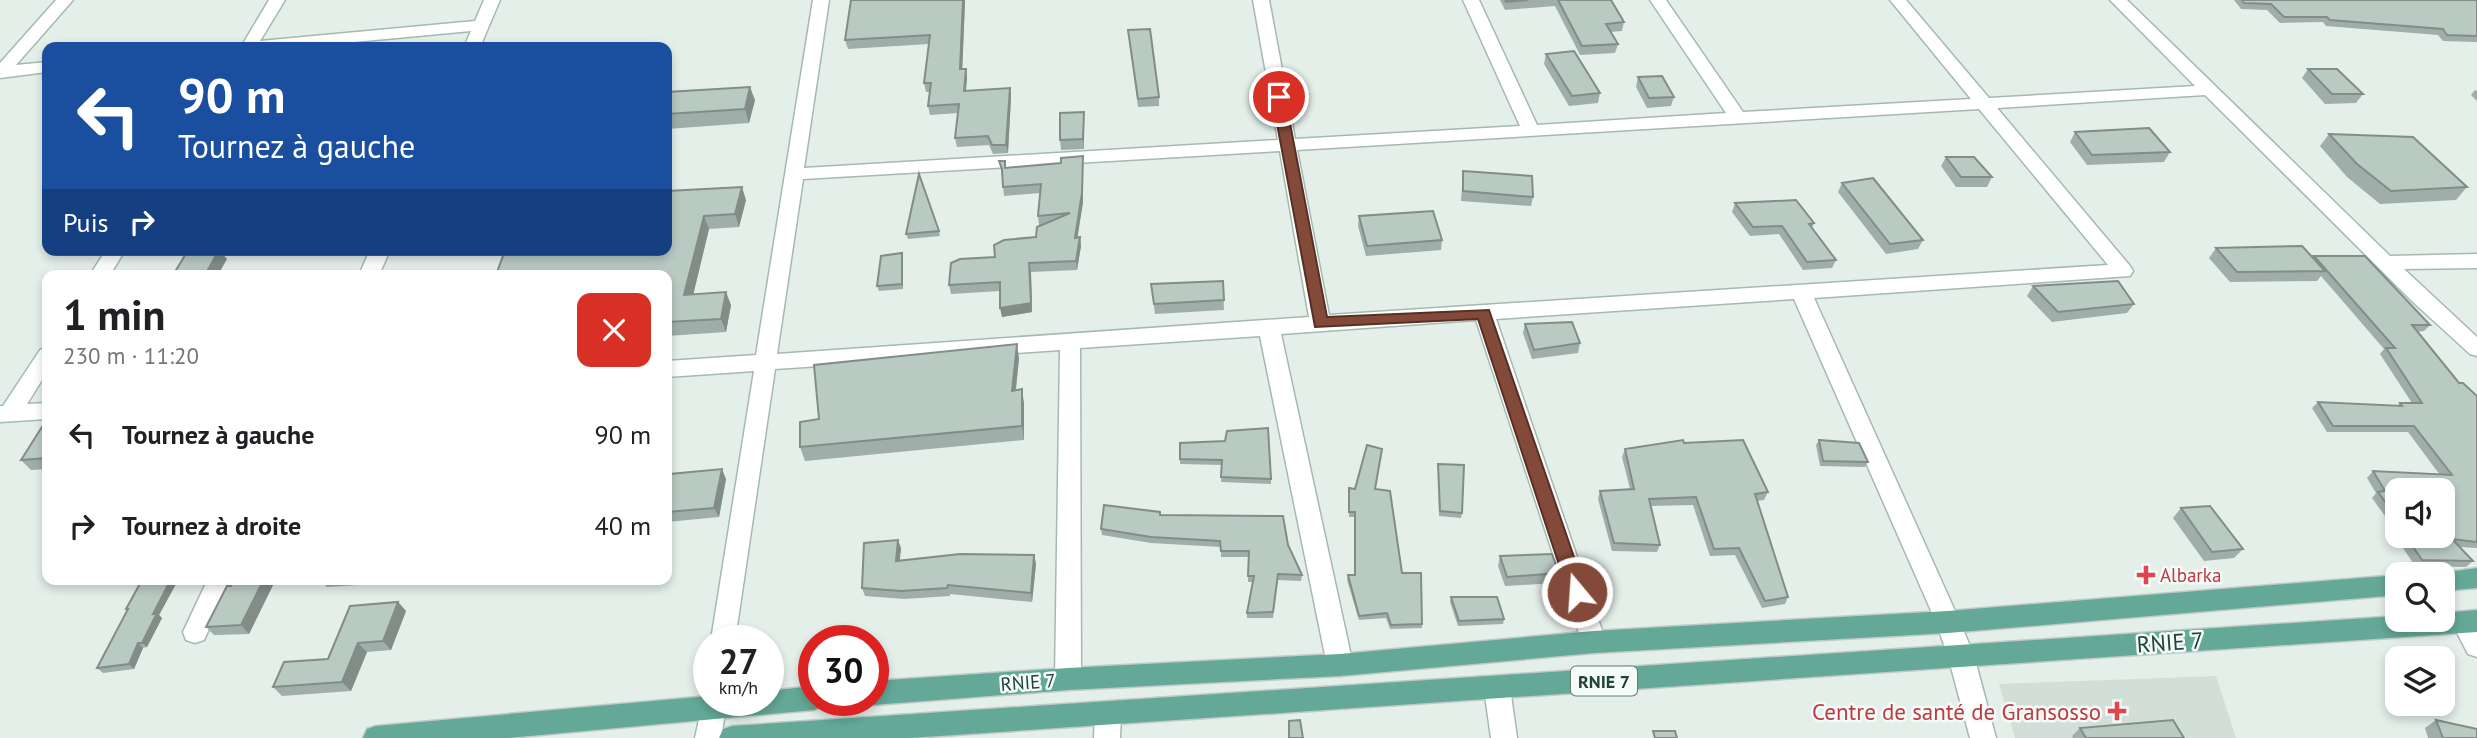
<!DOCTYPE html>
<html lang="fr">
<meta charset="utf-8">
<style>
body{margin:0;font-family:"PT Sans",sans-serif;background:#f2f2f2;color:#202124;height:100vh;display:flex;flex-direction:column;font-size:26px;white-space:nowrap}
*{box-sizing:border-box;margin:0}
p{font-size:23px;color:#757577}
.icon{flex:none;width:38px;height:38px;fill:none;stroke:currentColor;stroke-width:2;stroke-linecap:round;stroke-linejoin:round}
.map{position:relative;flex:1;overflow:hidden}
.details{position:absolute;left:42px;top:270px;width:630px;height:315px;display:flex;flex-direction:column;background:#fff;border-radius:14px;box-shadow:0 4px 10px #0003}
.details>*{flex:none}
.top-card{position:absolute;left:42px;top:42px;width:630px;height:214px;border-radius:14px;box-shadow:0 4px 10px #0003;background:#1a4fa0;color:#fff;overflow:hidden}
.controls{position:absolute;left:2385px;top:478px;display:grid;gap:14px}
.controls a{display:grid;place-items:center;width:70px;height:70px;border-radius:14px;background:#fff;box-shadow:0 4px 10px #0003;font-size:35px}
.speed{position:absolute;left:693px;top:625px;display:flex;gap:14px;font-size:35px;font-weight:700;text-align:center}
.speed>*{display:grid;place-content:center;width:91px;height:91px;border-radius:50%;background:#fff;box-shadow:0 4px 10px #0003;line-height:1}
.speed small{font-size:18px;font-weight:400}
.speed .limit{border:10px solid #d22;background:#fff;color:#111}
.pin{position:absolute;display:grid;place-items:center;width:60px;height:60px;color:#fff;margin:-30px;border:4px solid #fff;border-radius:50%;box-shadow:0 2px 7px #0007}
.me{position:absolute;width:77px;margin:-38px;rotate:342deg;stroke-linejoin:round;filter:drop-shadow(0 0 5px #0008)}
.turn{display:flex;align-items:center;gap:24px;height:147px;padding:0 21px;font-size:32px}
.turn .icon{width:91px;height:91px;stroke-width:2.5}
.turn b{display:block;font-size:49px;line-height:60px}
.then{display:flex;align-items:center;height:66px;padding:0 21px;background:#0003;gap:14px;font-size:26px}
.round{display:grid;place-items:center;flex:none;width:74px;height:74px;border-radius:14px;background:#f2f2f2}
.headline{display:flex;align-items:center;justify-content:space-between;height:119px;padding:0 21px}
h1{font-size:42px;font-weight:600;line-height:52px}
ul{padding:0;list-style:none}
li{display:flex;align-items:center;gap:21px;height:91px;padding:0 21px}
li div{flex:1}
li b{display:block;font-size:26px}
li em{font-style:normal}
.map>svg:first-child{display:block}
.built{fill:#d2dfd9}
.lines{fill:none;stroke-linecap:round;stroke-linejoin:round}
.minor-casing{stroke:#a6b8b2;stroke-width:3}
.primary-casing{stroke:#c1cac8;stroke-width:3}
.minor{fill:#fff;fill-rule:evenodd}
.primary{fill:#64a997;fill-rule:evenodd}
.wall{fill:#9faea8}
.shaded-wall{fill:#828d88}
.building{fill:#b9cac3;stroke:#828d88;stroke-width:2}
.route{fill:#844a39;stroke:#563025;stroke-width:2}
.health-dot{fill:#e0444e;stroke:#f5fbf8;stroke-width:2.5}
.labels{text-anchor:middle;dominant-baseline:central;stroke-width:5;stroke-linejoin:round;paint-order:stroke}
.shield{fill:#f5fbf8;stroke:#617a73;stroke-width:2}
.shield-label{font-size:18px;font-weight:bold;fill:#21433a}
.health-label{font-size:19px;fill:#be3a42;stroke:#f5fbf8;text-anchor:start}
.street-label{font-size:19px;fill:#21433a;stroke:#f5fbf8}
.near-street-label{font-size:23px;fill:#21433a;stroke:#f5fbf8}
.near-health-label{font-size:23px;fill:#be3a42;stroke:#f5fbf8;text-anchor:end}
</style>
<div class="map">
<svg width="2477" height="738" viewBox="0 0 2477 738">
<rect width="100%" height="100%" fill="#e4efea"/>
<!-- built -->
<path class="built" d="M2216,676L2236,738H2015L1999,684Z"/>
<g class="lines">
<defs>
<path id="minor" d="M56,0H73L16,65L47,62V72L0,78V63Z
M269,0H285L260,41L475,21L484,0H500L480,47H464L471,31L301,47H241Z
M813,0H829L804,168L1278,140L1253,0H1269L1295,139L1520,126L1463,0H1479L1537,125L1726,113L1650,0H1666L1743,112L1971,99L1890,0H1906L1989,98L2195,86L2110,0H2127L2390,256L2477,254V268L2404,269L2477,337V356L2470,354L2413,302L2205,95L1997,108L2130,266L2133,271L2130,276L1814,298L1960,622L1974,656L1996,738H1970L1948,656L1936,622L1794,299L1496,319L1606,642L1603,650L1594,653L1585,650L1582,642L1476,320L1281,334L1353,665L1349,673L1340,676L1331,673L1327,665L1260,336L1080,348L1081,679L1077,687L1068,690L1059,687L1055,679L1060,350L775,369L735,640H711L754,371L667,377V361L756,355ZM1979,109L2108,265L1329,315L1297,150ZM1280,151L1309,317L777,354L803,179Z
M106,250H125L110,275H90Z
M370,250H390L379,275H359Z
M47,347V372L27,404L47,403V419L0,422V406H3L40,350Z
M208,579H232L204,640L195,643L186,640L183,632Z
M2464,612L2473,615L2477,623V657L2468,654L2452,623L2455,615Z
M1497,677L1506,680L1510,688L1517,738H1491L1484,688L1488,680Z
M709,690V700H727L721,738H695L705,692Z
M1108,701L1117,705L1121,713L1120,738H1094L1095,713L1099,705Z"/>
<path id="primary" d="M2477,568V588L2443,591V574H2434Z
M2398,575V595L1948,633L1594,653L1340,676L1068,690L873,705L863,700H873V681L1068,668L1340,654L1594,631L1948,611Z
M2477,610V632L910,738H719L723,729L732,726L2398,616V620H2443V613Z
M814,686V700H826L823,706L814,710L507,738H363L367,729L376,726L709,696V700H768V691Z"/>
</defs>
<!-- minor casing -->
<use href="#minor" class="minor-casing"/>
<!-- primary casing -->
<use href="#primary" class="primary-casing"/>
<!-- minor -->
<use href="#minor" class="minor"/>
<!-- primary -->
<use href="#primary" class="primary"/>
</g>
<!-- wall -->
<path class="wall" d="M965,0L962,69H966L967,77L966,91L1010,88L1011,97L1008,153L993,154L989,145L957,147L955,138L958,113L930,115L928,106L930,92H926L924,83L929,44L848,49L845,40Z
M1500,0H1611L1624,22L1622,31L1610,32L1618,44L1615,53L1580,55L1555,6L1505,10Z
M2234,0H2477V42L2443,41L2438,35L2326,26L2323,22L2280,23L2267,10L2241,9Z
M1128,30L1159,97V106L1138,107Z
M1546,54L1600,93L1598,103L1569,106L1544,64Z
M2308,69L2363,94L2356,103L2325,104L2302,78Z
M1638,77L1674,97L1671,106L1647,108L1636,87Z
M2475,90L2477,91V101L2471,95Z
M667,92L755,100L749,123L667,129Z
M1084,112V149L1061,150L1060,140Z
M2075,132L2170,152L2164,162L2087,165L2070,142Z
M2329,134L2467,187L2456,200L2380,204L2347,177L2320,146Z
M1083,156V202L1077,237H1080L1081,246L1077,270L1031,272L1032,312L1002,317L1000,291L951,294L949,285L995,257L1036,237L1039,225L1038,216L1040,193L1004,196L1002,175L999,161L1006,168L1061,163Z
M1946,157L1992,177L1987,187H1956L1941,166Z
M1463,171L1533,197L1531,206L1461,201Z
M1842,183L1923,240L1918,249L1886,254L1838,192Z
M667,191L746,200L739,227L709,229L693,295L731,305L726,332L667,336V275L570,252Z
M1735,203L1814,223L1812,228L1836,260L1832,268L1803,270L1779,234L1750,236L1732,212Z
M1359,216L1442,240L1441,250L1366,256L1358,226Z
M939,231L940,236L908,239L906,234Z
M2216,248L2313,258L2314,256L2430,325L2424,331L2417,332L2459,383L2477,396V548L2459,547L2473,561L2466,567L2415,566L2401,545L2404,542L2399,536H2443L2398,490V534L2372,498L2376,493L2367,478L2373,471L2440,475L2408,432H2327L2312,408L2318,402L2397,406L2400,403H2412L2380,354L2384,349L2321,276L2317,281L2230,282L2209,258Z
M903,258V289L879,291L877,286Z
M1223,281L1224,310L1155,314L1151,284Z
M2033,286L2134,304L2127,313L2052,322L2027,296Z
M1525,324L1580,343L1578,353L1532,359L1523,333Z
M1019,358L1016,390L1024,403V440L805,461L800,447L819,419Z
M47,419V469L31,470L21,460Z
M1819,440L1868,462L1865,467L1820,466L1816,445Z
M1180,443L1271,479V484L1221,482L1222,465L1180,464Z
M1684,443L1768,492L1764,500L1757,501L1788,597L1785,604L1762,608L1735,555L1710,556L1693,505L1651,506L1660,545L1657,552L1612,551L1598,499L1600,491L1630,489L1622,457L1625,449Z
M1438,464L1462,513L1461,518L1439,516L1438,469Z
M726,479L719,517L667,522V488Z
M1349,488L1375,490L1402,573L1422,624V628L1390,629L1386,618L1359,620L1347,580L1348,575H1354L1355,517H1349Z
M2181,508L2243,549L2234,558L2204,561L2173,518Z
M1160,515L1288,545L1302,575L1301,581L1278,580L1273,618H1247V613L1253,582H1248V557H1221V547L1151,543L1102,535L1101,529Z
M901,548L899,560L1034,555L1036,564L1032,602L950,594V596L904,599L865,596L862,588Z
M1500,556L1559,573L1556,583L1505,586L1498,566Z
M150,579H174L177,582L159,615L162,618L147,647L143,648L134,669L103,673L97,668L128,611L126,609Z
M235,579H374L372,584L327,587L321,581L273,585L249,634L214,635L206,627Z
M1451,597L1504,619L1503,624L1458,626L1450,602Z
M398,602L406,611L391,650L367,652L351,691L282,696L273,687L328,659Z
M2436,720L2477,738H2428L2425,728Z
M2080,728L2184,738H2073L2072,736Z"/>
<!-- shaded-wall -->
<path class="shaded-wall" d="M963,0H965V2L962,77L960,69Z
M966,69L967,77L965,100L964,91Z
M750,87L755,100L749,123L745,109Z
M1010,88L1011,97L1008,153L1006,145Z
M1084,112V149L1083,139Z
M1083,156V202L1076,247L1075,238Z
M742,187L746,200L739,227L735,214Z
M704,216L709,229L690,308L684,295Z
M1080,237L1081,246L1077,270L1076,261Z
M219,250L227,259L218,275H205Z
M902,253L903,258V289L902,284Z
M1029,263L1031,272L1032,312L1002,317L1000,308Z
M726,292L731,305L726,332L721,319Z
M1017,344L1019,358L1014,405L1012,391Z
M1022,389L1024,403V440L1022,426Z
M722,469L726,479L719,517L714,508Z
M898,540L901,548L899,569L896,561Z
M1034,555L1036,564L1032,602L1031,593Z
M171,579H174L177,582L159,615L162,618L147,647L142,643L153,614Z
M264,579H267L273,585L249,634L241,625Z
M398,602L406,611L391,650L383,641Z
M138,643L143,648L134,669L129,664Z
M358,643L367,652L351,691L342,682Z"/>
<!-- building -->
<path class="building" d="M851,0H963L960,69H966L964,91L1010,88L1006,145H992L988,136L955,138L959,104L928,106L931,83H924L930,35L845,40Z
M1505,0H1528L1506,2Z
M1558,0H1611L1624,22L1606,24L1618,44L1582,46Z
M2242,0H2477V36L2447,35L2443,29L2330,20L2327,17H2284L2271,4L2244,3Z
M1150,29L1159,97L1138,99L1128,30Z
M1574,51L1600,93L1572,96L1546,54Z
M2308,69H2337L2363,94H2332Z
M1662,76L1674,97L1649,98L1638,77Z
M750,87L745,109L667,114V92Z
M1084,112L1083,139L1060,140V113Z
M2149,128L2170,152L2092,155L2075,132Z
M2329,134L2413,137L2467,187L2391,191L2357,164Z
M1083,156L1082,193L1075,238L1080,237L1076,261L1029,263L1031,303L1000,308V282L949,285L951,263L960,259L995,257L994,245L1004,240L1036,237L1037,227L1070,213L1038,216L1041,184L1003,187L1002,169L999,161H1005V168L1061,163V158Z
M1946,157H1974L1992,177H1961Z
M1463,171L1532,176L1533,197L1463,191Z
M919,174L939,231L906,234Z
M1873,178L1923,240L1890,244L1842,183Z
M742,187L735,214L704,216L684,295L726,292L721,319L667,322V275H496L504,253L570,252L571,250H667V191Z
M1796,200L1814,223L1809,224L1836,260L1807,262L1782,226L1753,227L1735,203Z
M1433,211L1442,240L1367,246L1359,216Z
M2302,246L2325,271L2237,272L2216,248Z
M212,250H219L205,275H173L187,252Z
M902,253V284L877,286L881,256Z
M2314,256H2365L2430,325H2412L2459,383H2463L2477,396V542L2452,539L2473,561L2422,560L2407,538H2412L2410,536H2443V490H2398V519L2378,492L2385,491L2373,471L2452,475L2414,426H2333L2318,402L2402,406L2400,403H2422L2386,348H2395Z
M1223,281L1224,300L1154,304L1151,284Z
M2118,281L2134,304L2058,312L2033,286Z
M1572,322L1580,343L1534,350L1525,324Z
M1017,344L1012,391L1022,389V426L800,447V422L819,419L814,365Z
M47,419V458L21,460Z
M1268,428L1271,479L1221,477L1222,460L1180,459V443L1225,441L1227,431Z
M1683,440L1684,443L1743,440L1768,492L1755,494L1788,597L1765,601L1739,548L1714,549L1696,497L1649,499L1660,545L1614,543L1600,491L1634,489L1625,449Z
M1819,440L1859,443L1868,462L1823,461Z
M1367,445L1382,449L1375,489L1390,491L1402,573H1421L1422,624L1391,625L1387,613L1359,616L1348,575H1355V512H1349V488L1355,489Z
M1438,464L1464,465L1462,513L1440,511Z
M722,469L714,508L667,512V488L670,474Z
M1104,505L1160,512V515L1283,516L1288,545L1302,575L1278,574L1273,612L1247,613L1254,576H1248L1249,551H1221L1220,541L1151,537L1101,529Z
M2210,506L2243,549L2212,552L2181,508Z
M898,540L896,561L960,554L1034,555L1031,593L948,585L947,588L901,591L862,588L864,543Z
M1552,554L1559,573L1507,577L1500,556Z
M150,579H171L153,614L157,613L142,643H138L129,664L97,668L128,609H126L142,580Z
M235,579H264L241,625L206,627L227,586H231Z
M1451,597H1497L1504,619L1459,621Z
M398,602L383,641L358,643L342,682L273,687L284,662L328,659L350,606Z
M1300,720L1303,738H1289V721Z
M2173,720L2184,738H2086L2080,728Z
M2436,720L2477,729V738H2443Z
M1653,731H1675L1677,738H1655Z"/>
<!-- route -->
<path class="route" d="M1279,93L1285,97L1327,317L1489,310L1586,592L1583,597L1577,599L1570,597L1568,592L1478,319L1315,327L1272,97Z"/>
<!-- markers -->
<g class="health-dot">
<path d="M2142.5 564.5h7v7h7v7h-7v7h-7v-7h-7v-7h7z"/>
<path d="M2113.5 700.5h7v7h7v7h-7v7h-7v-7h-7v-7h7z"/>
</g>
<g class="labels">
<!-- shield labels -->
<rect class="shield" x="1571" y="666.5" width="66" height="29" rx="5"/>
<g class="shield-label">
<text x="1604" y="681">RNIE 7</text>
</g>
<!-- health labels -->
<g class="health-label">
<text x="2160" y="575">Albarka</text>
</g>
<!-- street labels -->
<g class="street-label">
<text transform="translate(1028 682) rotate(-4)">RNIE 7</text>
</g>
<!-- near-street labels -->
<g class="near-street-label">
<text transform="translate(2170 642) rotate(-4)">RNIE 7</text>
</g>
<!-- near-health labels -->
<g class="near-health-label">
<text x="2101" y="711">Centre de santé de Gransosso</text>
</g>
</g>
</svg>
<div class="controls">
<a><svg class="icon" aria-label="sound" viewBox="0 0 24 24"><path d="M4 9h4l5-4v14l-5-4H4zM17 9q2 3 0 6"/></svg></a>
<a><svg class="icon" aria-label="search" viewBox="0 0 24 24"><circle cx="10" cy="10" r="6"/><path d="M15 15l6 6"/></svg></a>
<a><svg class="icon" aria-label="layers" viewBox="0 0 24 24"><path d="M12 4l9 5-9 5-9-5zM3 14l9 5 9-5"/></svg></a>
</div>
<div class="speed"><div>27<small>km/h</small></div><div class="limit">30</div></div>
<div class="pin" style="left:1279px;top:97px;background:#d93025"><svg class="icon" aria-label="arrive" viewBox="0 0 24 24"><path d="M6 21V4h12l-3 4 3 4H6"/></svg></div>
<svg class="me" style="left:1577px;top:592px" viewBox="-20 -20 40 40"><circle r="17" fill="#844a39" stroke="#fff" stroke-width="3"/><path d="M0-11L8 9 0 5-8 9z" fill="#fff"/></svg>
<div class="top-card">
<div class="turn"><svg class="icon" aria-label="left" viewBox="0 0 24 24"><path d="M17 20v-9H6M10 6l-5 5 5 5"/></svg><div><b>90 m</b>Tournez à gauche</div></div>
<div class="then">Puis<svg class="icon" aria-label="right" viewBox="0 0 24 24"><path d="M7 20v-9h11M14 6l5 5-5 5"/></svg></div>
</div>
<section class="details">
<div class="headline"><div><h1>1 min</h1><p>230 m · 11:20</p></div><a class="round" style="background:#d93025;color:#fff"><svg class="icon" aria-label="close" viewBox="0 0 24 24"><path d="M6 6l12 12M18 6L6 18"/></svg></a></div>
<ul>
<li><svg class="icon" aria-label="left" viewBox="0 0 24 24"><path d="M17 20v-9H6M10 6l-5 5 5 5"/></svg><div><b>Tournez à gauche</b></div><em>90 m</em></li>
<li><svg class="icon" aria-label="right" viewBox="0 0 24 24"><path d="M7 20v-9h11M14 6l5 5-5 5"/></svg><div><b>Tournez à droite</b></div><em>40 m</em></li>
</ul>
</section>
</div>
